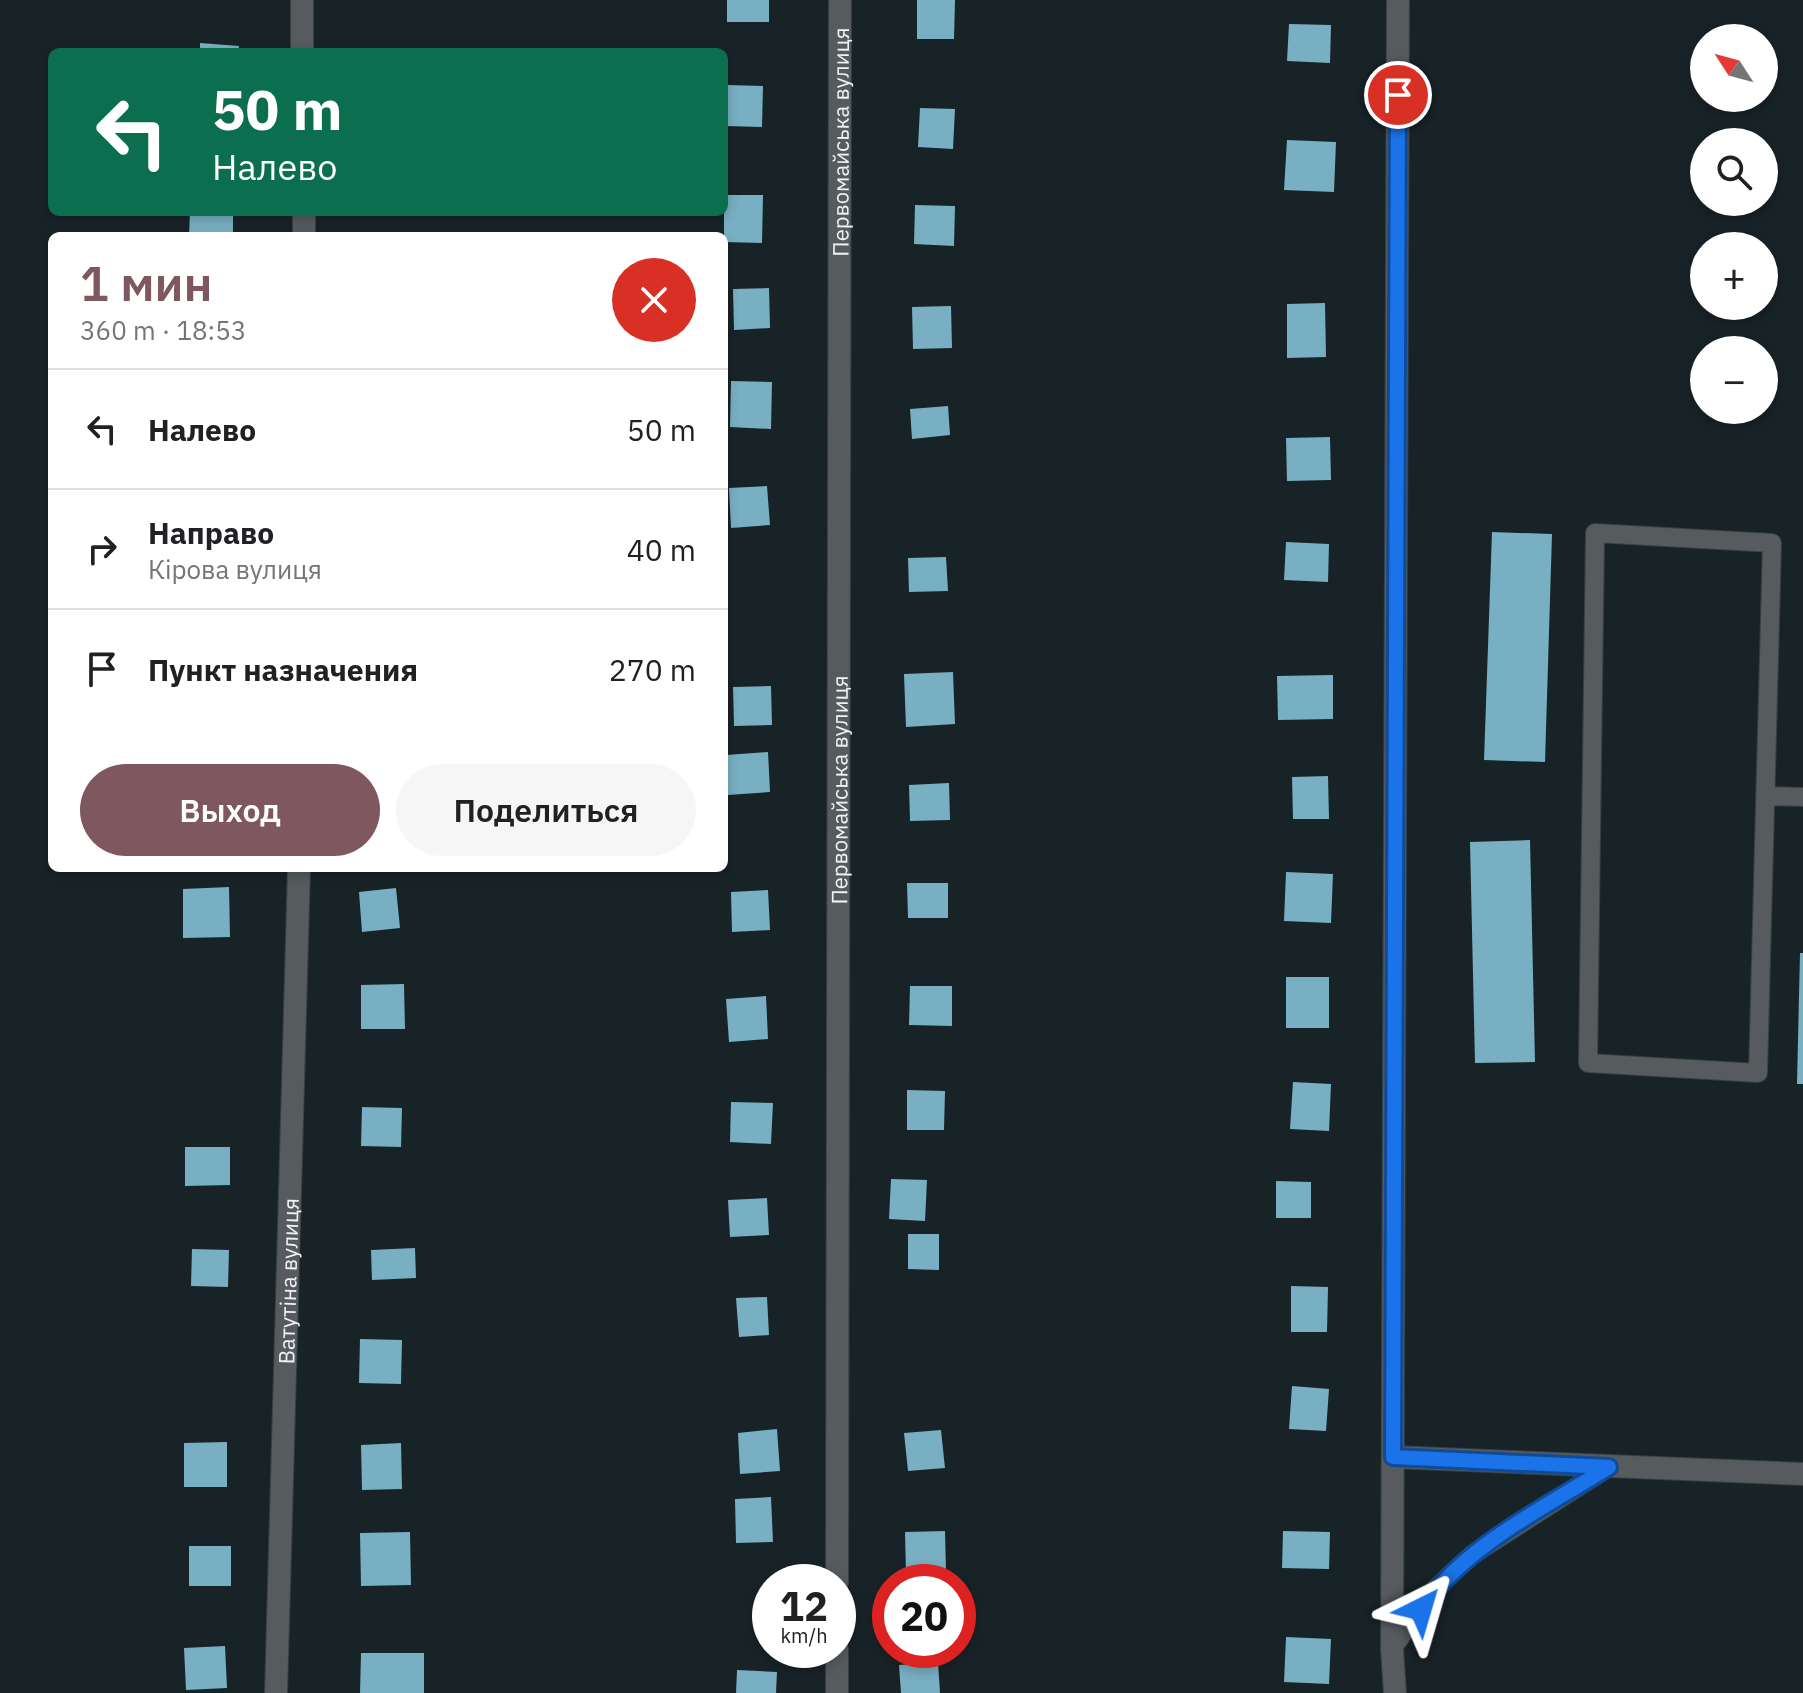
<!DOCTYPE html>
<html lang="ru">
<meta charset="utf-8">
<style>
body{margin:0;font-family:"IBM Plex Sans",sans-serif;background:#f6f6f6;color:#202124;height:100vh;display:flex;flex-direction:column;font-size:30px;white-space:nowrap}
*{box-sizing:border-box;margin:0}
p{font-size:26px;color:#757577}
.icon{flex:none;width:44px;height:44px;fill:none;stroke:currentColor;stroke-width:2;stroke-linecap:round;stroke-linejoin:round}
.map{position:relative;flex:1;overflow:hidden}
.panel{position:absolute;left:48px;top:232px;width:680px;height:640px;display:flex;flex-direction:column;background:#fff;border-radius:12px;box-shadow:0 4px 12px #0003}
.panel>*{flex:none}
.top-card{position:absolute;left:48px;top:48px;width:680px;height:168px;border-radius:12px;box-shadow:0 4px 12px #0003;background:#0b6e4f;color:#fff;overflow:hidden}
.needle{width:52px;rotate:306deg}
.controls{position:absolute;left:1690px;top:24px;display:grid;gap:16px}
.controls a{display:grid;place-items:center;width:88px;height:88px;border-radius:50%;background:#fff;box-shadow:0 4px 12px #0003;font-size:40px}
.speed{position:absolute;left:752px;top:1564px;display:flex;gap:16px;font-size:40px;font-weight:700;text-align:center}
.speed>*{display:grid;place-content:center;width:104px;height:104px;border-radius:50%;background:#fff;box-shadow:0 4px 12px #0003;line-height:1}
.speed small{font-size:20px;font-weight:400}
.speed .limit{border:12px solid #d22;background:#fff;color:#111}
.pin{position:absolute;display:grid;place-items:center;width:68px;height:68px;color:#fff;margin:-34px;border:4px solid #fff;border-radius:50%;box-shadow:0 2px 8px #0007}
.me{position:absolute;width:88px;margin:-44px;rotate:40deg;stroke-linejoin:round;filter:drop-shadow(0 0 6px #0008)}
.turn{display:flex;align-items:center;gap:28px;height:168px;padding:0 32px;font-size:36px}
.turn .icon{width:104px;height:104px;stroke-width:2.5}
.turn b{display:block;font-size:56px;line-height:68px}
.round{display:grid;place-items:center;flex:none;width:84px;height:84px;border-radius:42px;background:#f6f6f6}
.overview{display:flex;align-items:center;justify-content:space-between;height:136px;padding:0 32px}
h1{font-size:48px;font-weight:600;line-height:60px;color:#7f575e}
.action{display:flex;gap:16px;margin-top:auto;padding:16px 32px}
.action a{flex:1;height:92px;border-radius:48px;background:#7f575e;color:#fff;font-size:32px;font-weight:600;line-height:92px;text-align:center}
.action a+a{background:#f6f6f6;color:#202124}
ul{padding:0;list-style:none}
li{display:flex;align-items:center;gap:24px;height:120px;padding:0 32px;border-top:2px solid #e0e0e0}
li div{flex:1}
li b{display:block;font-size:30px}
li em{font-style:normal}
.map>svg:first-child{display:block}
.building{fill:#79afc2}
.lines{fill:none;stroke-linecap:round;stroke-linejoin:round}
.service-casing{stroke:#364044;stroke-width:20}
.minor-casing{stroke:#364044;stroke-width:24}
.service{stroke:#565b5d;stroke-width:18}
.minor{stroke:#565b5d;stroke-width:22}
.route-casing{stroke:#114b97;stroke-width:20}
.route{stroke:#1a73e8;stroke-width:14}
.labels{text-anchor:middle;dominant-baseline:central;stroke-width:8;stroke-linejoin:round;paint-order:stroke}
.street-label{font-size:22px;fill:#ecf4f6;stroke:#182327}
</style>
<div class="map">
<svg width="1803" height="1693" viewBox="0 0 1803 1693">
<rect width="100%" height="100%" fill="#182327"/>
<!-- building -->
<path class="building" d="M727,0H769V22H727Z
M917,0H955L954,39H917Z
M1289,24L1331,25L1330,63L1287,61Z
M200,43L239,46L238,52H200Z
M727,85L763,86L762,127L725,126Z
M920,108L955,109L953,149L918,147Z
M1287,140L1336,142L1334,192L1284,190Z
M724,195H763L762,243L724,242Z
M915,205L955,206L954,246L914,244Z
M190,212H233V236H189Z
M769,288L770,328L734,330L733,289Z
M1325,303L1326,357L1287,358V304Z
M951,306L952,348L913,349L912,307Z
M731,381L772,382L771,429L730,427Z
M948,406L950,435L912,439L910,409Z
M1330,437L1331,480L1287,481L1286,438Z
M767,486L770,525L731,528L729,488Z
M1492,532L1552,534L1545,762L1484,760Z
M1286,542L1329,544L1328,582L1284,580Z
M946,557L948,591L909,592L908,558Z
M953,672L955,724L906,727L904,674Z
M1333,675V719L1278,720L1277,676Z
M771,686L772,725L734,726L733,687Z
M768,752L770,792L728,795L726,755Z
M1328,776L1329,819H1293L1292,777Z
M949,783L950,820L910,821L909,785Z
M1530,840L1535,1062L1475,1063L1470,842Z
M1286,872L1333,874L1331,923L1284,921Z
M907,883H948V918H908Z
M229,887L230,937L183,938V889Z
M396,888L400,928L362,932L359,892Z
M768,890L770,930L732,932L731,892Z
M1800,953H1803V1084H1797Z
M1286,977H1329V1028H1286Z
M404,984L405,1029H361V985Z
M910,986H952V1026L909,1025Z
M766,996L768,1039L729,1042L726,999Z
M1293,1082L1331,1084L1329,1131L1290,1129Z
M907,1090L945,1091L944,1130H907Z
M731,1102L773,1103L771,1144L730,1142Z
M362,1107L402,1108L401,1147L361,1146Z
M185,1147H230V1185L185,1186Z
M891,1179L927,1180L925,1221L889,1219Z
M1276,1181L1311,1182V1218H1276Z
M767,1198L769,1235L730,1237L728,1200Z
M908,1234H939V1270L908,1269Z
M415,1248L416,1278L372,1280L371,1250Z
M192,1249L229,1250L228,1287L191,1286Z
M1291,1286L1328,1287L1327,1332H1291Z
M767,1297L769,1335L739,1337L736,1298Z
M360,1339L402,1340L401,1384L359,1383Z
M1292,1386L1329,1389L1326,1431L1289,1429Z
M777,1429L780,1471L740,1474L738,1433Z
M941,1430L945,1468L908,1471L904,1433Z
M227,1442V1487H184V1443Z
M401,1443L402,1489L362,1490L361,1445Z
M771,1497L773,1542L736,1543L735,1499Z
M945,1531L946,1572L906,1574L905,1532Z
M1283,1531L1330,1532L1329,1569L1282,1568Z
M410,1532L411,1585L361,1586L360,1533Z
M189,1546H231V1586H189Z
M1286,1637L1331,1639L1329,1684L1284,1682Z
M225,1646L227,1688L186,1690L184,1648Z
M361,1653H424V1693H360Z
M938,1662L940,1693H901L899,1665Z
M737,1670L777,1672L776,1693H736Z"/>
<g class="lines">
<defs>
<path id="service" d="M1595,533L1772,543L1758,1073L1588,1063Z
M1765,796L1803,797
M1392,1649L1435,1589L1472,1555L1609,1467"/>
<g id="minor">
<path d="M302,0V52"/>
<path d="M304,212V236"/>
<path d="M1393,1457L1803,1474"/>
<path id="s1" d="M837,1582L840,0"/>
<path id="s2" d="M276,1693L299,868"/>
<path d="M837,1693V1650"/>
<path d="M1395,1693L1392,1649L1398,0"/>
</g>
</defs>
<!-- service casing -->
<use href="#service" class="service-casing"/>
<!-- minor casing -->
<use href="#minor" class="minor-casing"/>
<!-- service -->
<use href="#service" class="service"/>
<!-- minor -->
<use href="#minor" class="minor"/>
</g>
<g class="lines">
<defs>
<path id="route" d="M1398,95L1393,1457L1609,1467C1544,1508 1466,1545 1421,1609"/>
</defs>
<!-- route casing -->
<use href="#route" class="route-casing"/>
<!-- route -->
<use href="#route" class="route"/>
</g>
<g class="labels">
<!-- street labels -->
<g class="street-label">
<text stroke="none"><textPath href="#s1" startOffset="1440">Первомайська вулиця</textPath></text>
<text stroke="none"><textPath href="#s1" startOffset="792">Первомайська вулиця</textPath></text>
<text stroke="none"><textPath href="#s2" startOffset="412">Ватутіна вулиця</textPath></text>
</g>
</g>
</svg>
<div class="controls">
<a><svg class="needle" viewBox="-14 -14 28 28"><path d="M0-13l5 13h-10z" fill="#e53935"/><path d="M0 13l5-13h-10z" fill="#757577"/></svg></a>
<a><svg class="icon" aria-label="search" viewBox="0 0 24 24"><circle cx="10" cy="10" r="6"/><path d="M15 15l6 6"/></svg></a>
<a>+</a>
<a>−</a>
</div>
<div class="speed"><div>12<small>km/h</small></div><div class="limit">20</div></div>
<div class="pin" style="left:1398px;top:95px;background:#d93025"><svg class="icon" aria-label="arrive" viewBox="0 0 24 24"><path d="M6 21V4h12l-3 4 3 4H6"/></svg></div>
<svg class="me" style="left:1421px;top:1609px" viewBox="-20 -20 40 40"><path d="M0-17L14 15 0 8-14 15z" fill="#1a73e8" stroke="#fff" stroke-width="4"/></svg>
<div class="top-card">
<div class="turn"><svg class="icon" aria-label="left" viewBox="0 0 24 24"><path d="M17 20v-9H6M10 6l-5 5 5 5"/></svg><div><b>50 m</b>Налево</div></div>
</div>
<section class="panel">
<div class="overview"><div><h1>1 мин</h1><p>360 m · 18:53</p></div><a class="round" style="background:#d93025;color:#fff"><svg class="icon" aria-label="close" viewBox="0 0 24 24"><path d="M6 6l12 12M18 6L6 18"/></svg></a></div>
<ul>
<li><svg class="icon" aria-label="left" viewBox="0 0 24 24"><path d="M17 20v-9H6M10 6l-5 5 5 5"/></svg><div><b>Налево</b></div><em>50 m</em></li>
<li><svg class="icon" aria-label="right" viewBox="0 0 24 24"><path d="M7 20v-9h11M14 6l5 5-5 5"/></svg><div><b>Направо</b><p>Кірова вулиця</p></div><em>40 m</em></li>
<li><svg class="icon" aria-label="arrive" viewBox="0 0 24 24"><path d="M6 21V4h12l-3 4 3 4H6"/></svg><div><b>Пункт назначения</b></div><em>270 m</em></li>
</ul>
<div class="action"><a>Выход</a><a>Поделиться</a></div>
</section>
</div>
